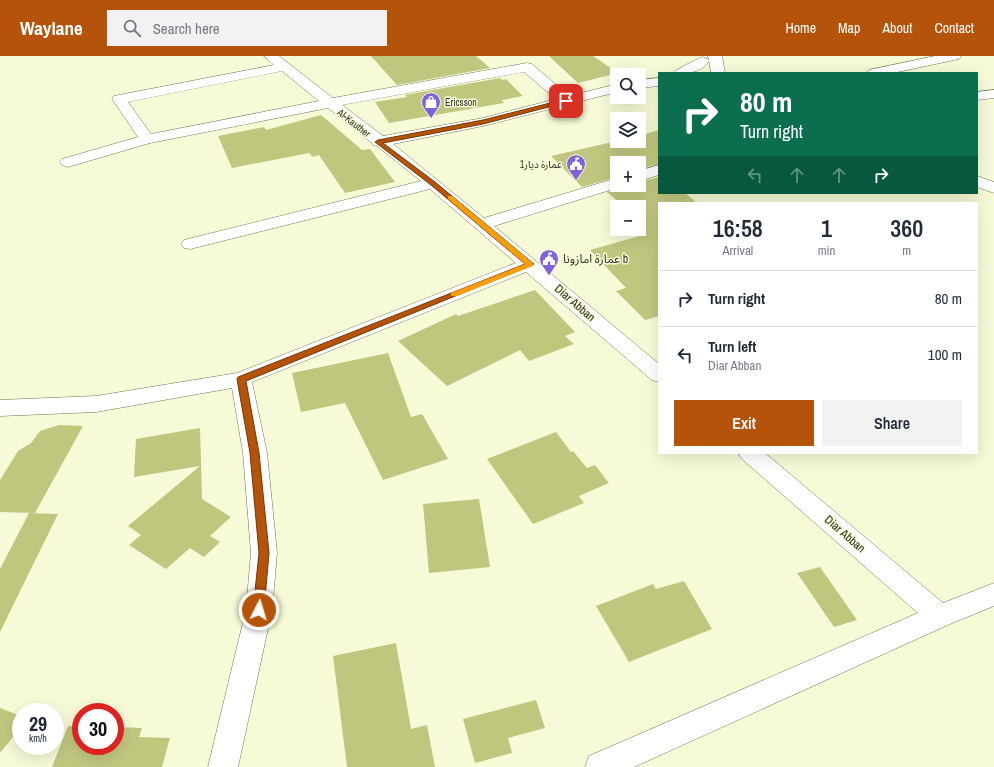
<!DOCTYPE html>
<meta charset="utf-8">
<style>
body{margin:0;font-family:"Archivo Narrow","Noto Sans Arabic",sans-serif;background:#f2f2f3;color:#1f2937;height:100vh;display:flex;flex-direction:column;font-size:15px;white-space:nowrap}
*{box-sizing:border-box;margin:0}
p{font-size:13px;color:#747a83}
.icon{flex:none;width:22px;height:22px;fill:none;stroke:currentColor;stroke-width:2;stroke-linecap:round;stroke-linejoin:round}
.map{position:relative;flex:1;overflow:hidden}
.details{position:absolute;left:658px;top:146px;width:320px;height:252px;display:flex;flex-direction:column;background:#fff;border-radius:0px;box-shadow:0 4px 16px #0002}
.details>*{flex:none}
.hud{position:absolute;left:658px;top:16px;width:320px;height:122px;border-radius:0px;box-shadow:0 4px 16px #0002;background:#0b6e4f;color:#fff;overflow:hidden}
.fabs{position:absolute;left:610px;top:12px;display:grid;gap:8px}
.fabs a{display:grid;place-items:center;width:36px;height:36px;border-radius:0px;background:#fff;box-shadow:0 4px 16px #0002;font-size:20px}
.speed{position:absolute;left:12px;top:647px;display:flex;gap:8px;font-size:20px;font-weight:700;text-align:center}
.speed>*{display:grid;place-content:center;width:52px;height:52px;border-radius:50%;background:#fff;box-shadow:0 4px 16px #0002;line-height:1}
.speed small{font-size:10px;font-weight:400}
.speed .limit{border:6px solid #d22;background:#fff;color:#111}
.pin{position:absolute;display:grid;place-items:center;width:34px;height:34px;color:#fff;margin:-17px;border-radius:8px;box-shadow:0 2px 6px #0006}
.me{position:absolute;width:44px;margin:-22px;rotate:5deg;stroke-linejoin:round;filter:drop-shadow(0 0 3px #0008)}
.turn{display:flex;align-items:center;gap:14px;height:84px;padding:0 16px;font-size:18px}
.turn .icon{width:52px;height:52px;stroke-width:2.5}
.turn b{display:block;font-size:28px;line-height:34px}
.lanes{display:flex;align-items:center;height:38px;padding:0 16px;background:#0003;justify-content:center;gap:20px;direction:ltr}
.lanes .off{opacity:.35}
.eta{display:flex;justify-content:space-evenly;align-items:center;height:68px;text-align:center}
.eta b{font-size:24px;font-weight:600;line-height:28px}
.primary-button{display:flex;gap:8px;margin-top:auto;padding:8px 16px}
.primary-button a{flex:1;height:46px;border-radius:0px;background:#b45309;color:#fff;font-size:16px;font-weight:600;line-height:46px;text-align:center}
.primary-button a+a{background:#f2f2f3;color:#1f2937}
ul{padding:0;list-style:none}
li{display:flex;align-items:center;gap:12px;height:56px;padding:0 16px;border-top:1px solid #e0e1e3}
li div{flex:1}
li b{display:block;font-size:15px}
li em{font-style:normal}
header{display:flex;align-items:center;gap:24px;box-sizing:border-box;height:56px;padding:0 20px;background:#b45309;color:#fff}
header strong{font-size:19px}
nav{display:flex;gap:22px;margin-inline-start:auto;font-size:14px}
.search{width:280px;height:36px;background:#f2f2f3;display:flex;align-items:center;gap:10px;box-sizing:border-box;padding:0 14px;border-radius:0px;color:#747a83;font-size:15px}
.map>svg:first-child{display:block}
.building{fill:#c1c67f}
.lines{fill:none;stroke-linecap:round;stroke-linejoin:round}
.minor-casing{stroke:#707354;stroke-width:1}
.minor{fill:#fff;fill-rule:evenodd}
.route{fill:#b45309;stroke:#753606}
.slow{fill:#f59e0b}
.labels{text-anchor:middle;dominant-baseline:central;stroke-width:3;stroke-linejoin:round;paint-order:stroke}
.far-poi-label{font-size:10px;fill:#2f3023;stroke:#f6fad7;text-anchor:start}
.far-street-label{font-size:10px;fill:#2f3023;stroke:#f6fad7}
.poi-label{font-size:12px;fill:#2f3023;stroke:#f6fad7;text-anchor:start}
.street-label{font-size:12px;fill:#2f3023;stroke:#f6fad7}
</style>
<header>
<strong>Waylane</strong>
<div class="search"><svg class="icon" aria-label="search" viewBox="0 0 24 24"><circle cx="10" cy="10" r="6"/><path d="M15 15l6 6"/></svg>Search here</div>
<nav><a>Home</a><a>Map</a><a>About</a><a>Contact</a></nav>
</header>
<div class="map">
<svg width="994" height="711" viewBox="0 0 994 711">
<rect width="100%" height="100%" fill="#f6fad7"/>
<!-- building -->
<path class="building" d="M371,0H476L490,12L397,29Z
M549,0H593L618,17L578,27Z
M500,22L502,24L506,23L523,40L502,44L504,47L389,67L375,46L407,41L405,39Z
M321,59L362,94L370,93L395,126L345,137L319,99L313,101L309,97L232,112L218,80L264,71L266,74Z
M659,74V108L639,113V107H617V121L582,131L551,100L617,85H639V80Z
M659,121V137H685L697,147H659V260L645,264L616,235L626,232L590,194L640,180L636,173H639V151H624L607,136L623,131L626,129H639V126Z
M535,234L575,276L565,280L574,288L529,305L520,294L447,330L398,285L456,258L458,260Z
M388,297L411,361L422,358L448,403L383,424L345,347L301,356L292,317Z
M59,369L83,370L35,457L0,456V424L18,395L31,387L40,375Z
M200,372L202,443L231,461L210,480L220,486L204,501L190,492L166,513L129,489L141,479L128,470L200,410L134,421L136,383Z
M556,376L571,396L573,395L587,412L595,409L609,427L579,440L584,447L533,468L487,403Z
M479,443L490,511L429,517L423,448Z
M29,457L58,458L0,576V513Z
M820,511L857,564L834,571L797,517Z
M684,525L712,573L629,606L596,550L653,528L656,533Z
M396,587L411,673L427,669L435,711H347L333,600Z
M536,644L545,672L508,682L512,697L475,707L463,663Z
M0,652L21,660V671L0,697Z
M68,670H81V690H115V671L142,672L139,681L170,682L162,711H52Z"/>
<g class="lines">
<defs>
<path id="minor" d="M264,0H279L333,42L527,7L532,8L569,40L617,28V36L483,70L393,88L484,162L617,122V129H624L623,130L494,170L659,308V326L652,324L526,216L252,326L267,397L277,497L272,554L238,711H208L246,554L251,497L243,397L232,332L96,356L0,360V344L96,340L237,317L516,207L430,133L190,193L184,192L181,188L184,184L421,125L377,90L373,89L371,86L328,52L150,87L68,111L62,109L60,106L62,103L138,81L112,43L114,40L274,9ZM282,15L319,45L151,78L128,46ZM524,16L556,43L483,62L383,80L342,49Z
M708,0H722L725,17H711L709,5C700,18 687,17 673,17C675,14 699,2 703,1L709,4Z
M935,0H961L959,3L893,17H867L869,14Z
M659,22V30L639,32V24Z
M994,34V42L977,44V36Z
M659,109V119L639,125V115Z
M977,120L994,126V137L977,131Z
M738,397H765L943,547L994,527V550L950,568L634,711H585L589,700L918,557L742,403Z"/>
</defs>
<!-- minor casing -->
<use href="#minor" class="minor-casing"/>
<!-- minor -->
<use href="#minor" class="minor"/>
</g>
<!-- route -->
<path class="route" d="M566,43L568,44V46L483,68L383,87L435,126L534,208L246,325L259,397L269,497L264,554L263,557L259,558L255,557L253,554L259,497L250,397L237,323L238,321L525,208L431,129L375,86L378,84L483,64Z"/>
<!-- slow -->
<path class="slow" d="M448,140H452L533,207V210L457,240H451V237L525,208L448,143Z"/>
<!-- icons -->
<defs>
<symbol id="shop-pin" viewBox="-11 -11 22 30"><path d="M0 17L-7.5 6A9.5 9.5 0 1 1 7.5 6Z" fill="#8461dc" stroke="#f6fad7"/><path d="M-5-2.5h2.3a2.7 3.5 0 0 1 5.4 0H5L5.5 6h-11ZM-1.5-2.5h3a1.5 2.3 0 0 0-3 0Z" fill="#fff"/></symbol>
<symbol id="civic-pin" viewBox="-11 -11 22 30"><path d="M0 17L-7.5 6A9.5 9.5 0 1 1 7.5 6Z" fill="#8461dc" stroke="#f6fad7"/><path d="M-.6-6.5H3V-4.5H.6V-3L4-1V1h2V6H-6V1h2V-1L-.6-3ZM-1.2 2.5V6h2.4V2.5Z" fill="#fff"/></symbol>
</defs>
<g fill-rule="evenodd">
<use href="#shop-pin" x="420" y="35" width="22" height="30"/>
<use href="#civic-pin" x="565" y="97" width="22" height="30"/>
<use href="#civic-pin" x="538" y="192" width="22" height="30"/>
</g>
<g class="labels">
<!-- far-poi labels -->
<g class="far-poi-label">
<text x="445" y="46">Ericsson</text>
<text x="562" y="108" text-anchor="end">عمارة ديار1</text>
</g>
<!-- far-street labels -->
<g class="far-street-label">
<text transform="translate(354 67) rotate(38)">Al-Kauther</text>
</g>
<!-- poi labels -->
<g class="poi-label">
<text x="563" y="203">عمارة امازونا b</text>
</g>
<!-- street labels -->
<g class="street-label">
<text transform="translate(575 247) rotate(41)">Diar Abban</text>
<text transform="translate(845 478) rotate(41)">Diar Abban</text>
</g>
</g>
</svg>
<div class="fabs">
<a><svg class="icon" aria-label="search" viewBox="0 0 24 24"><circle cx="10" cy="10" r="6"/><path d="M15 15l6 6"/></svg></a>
<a><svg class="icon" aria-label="layers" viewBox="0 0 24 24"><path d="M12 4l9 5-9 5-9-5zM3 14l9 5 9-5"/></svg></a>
<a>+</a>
<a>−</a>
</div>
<div class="speed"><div>29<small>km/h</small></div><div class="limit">30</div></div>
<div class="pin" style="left:566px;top:45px;background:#d93025"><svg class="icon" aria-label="arrive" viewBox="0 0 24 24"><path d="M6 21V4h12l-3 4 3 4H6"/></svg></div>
<svg class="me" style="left:259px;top:554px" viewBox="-20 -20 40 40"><circle r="17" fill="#b45309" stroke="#fff" stroke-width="3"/><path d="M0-11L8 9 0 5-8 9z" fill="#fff"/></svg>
<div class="hud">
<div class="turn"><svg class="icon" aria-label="right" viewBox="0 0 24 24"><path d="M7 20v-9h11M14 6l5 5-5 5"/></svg><div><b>80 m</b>Turn right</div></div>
<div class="lanes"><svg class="icon off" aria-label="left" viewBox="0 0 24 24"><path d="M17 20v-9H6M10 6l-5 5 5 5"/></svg><svg class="icon off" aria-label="ahead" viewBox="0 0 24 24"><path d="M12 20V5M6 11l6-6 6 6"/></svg><svg class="icon off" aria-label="ahead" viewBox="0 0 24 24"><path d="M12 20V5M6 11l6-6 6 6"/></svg><svg class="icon" aria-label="right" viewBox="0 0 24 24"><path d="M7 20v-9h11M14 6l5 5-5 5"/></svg></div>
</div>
<section class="details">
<div class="eta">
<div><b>16:58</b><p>Arrival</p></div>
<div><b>1</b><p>min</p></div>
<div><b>360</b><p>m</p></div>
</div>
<ul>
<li><svg class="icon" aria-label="right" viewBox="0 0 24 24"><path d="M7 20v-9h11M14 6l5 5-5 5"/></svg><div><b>Turn right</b></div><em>80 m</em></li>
<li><svg class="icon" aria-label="left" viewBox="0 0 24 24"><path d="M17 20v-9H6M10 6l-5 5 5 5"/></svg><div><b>Turn left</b><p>Diar Abban</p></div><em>100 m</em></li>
</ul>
<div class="primary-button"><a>Exit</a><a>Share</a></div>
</section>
</div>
